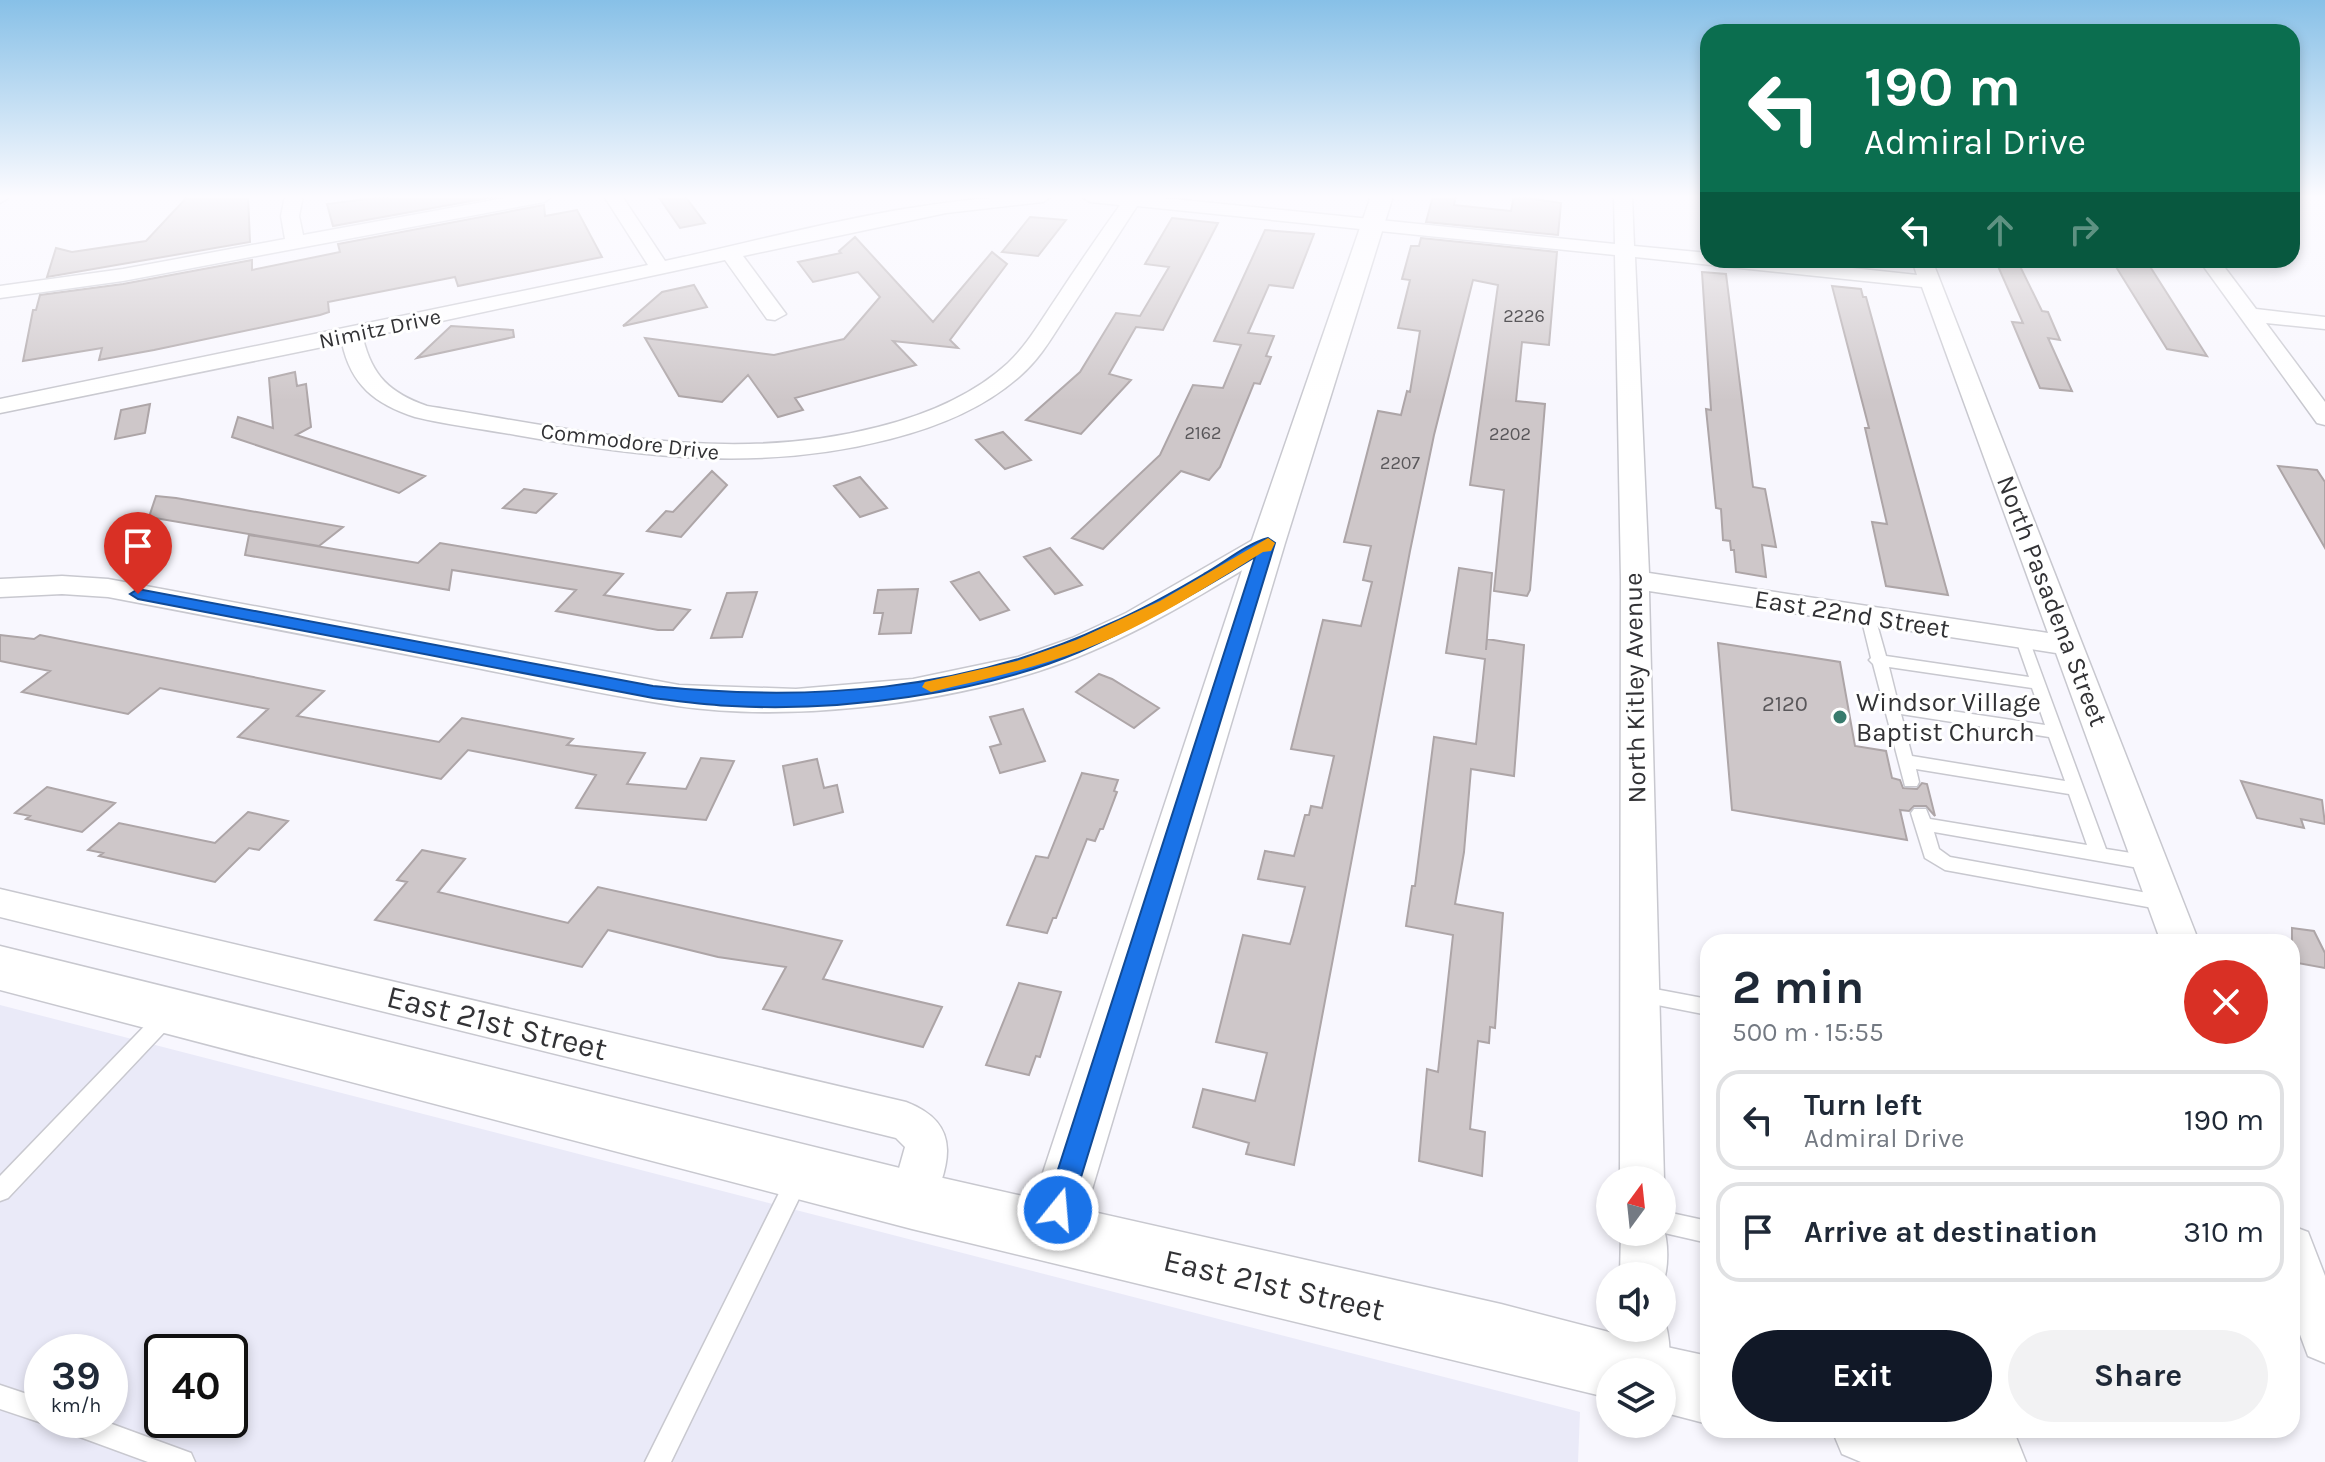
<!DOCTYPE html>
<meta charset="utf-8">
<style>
body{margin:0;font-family:Karla,sans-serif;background:#f2f2f3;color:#1f2937;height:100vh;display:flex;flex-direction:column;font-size:30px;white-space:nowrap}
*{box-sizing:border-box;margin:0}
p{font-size:26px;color:#747a83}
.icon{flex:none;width:44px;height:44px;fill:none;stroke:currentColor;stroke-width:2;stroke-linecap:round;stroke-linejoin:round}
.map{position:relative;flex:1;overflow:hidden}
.details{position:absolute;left:1700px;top:934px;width:600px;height:504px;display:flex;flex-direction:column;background:#fff;border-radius:24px;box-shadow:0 4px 12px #0003}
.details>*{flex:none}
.banner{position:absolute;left:1700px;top:24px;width:600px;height:244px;border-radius:24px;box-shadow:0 4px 12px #0003;background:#0b6e4f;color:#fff;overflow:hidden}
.needle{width:52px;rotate:15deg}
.buttons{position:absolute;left:1596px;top:1166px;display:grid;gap:16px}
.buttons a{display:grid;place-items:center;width:80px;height:80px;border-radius:50%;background:#fff;box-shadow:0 4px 12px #0003;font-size:40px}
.speed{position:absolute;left:24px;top:1334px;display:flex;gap:16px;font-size:40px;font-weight:700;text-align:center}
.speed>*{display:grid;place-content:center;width:104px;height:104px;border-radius:50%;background:#fff;box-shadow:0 4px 12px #0003;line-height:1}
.speed small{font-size:20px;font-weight:400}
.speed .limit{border:4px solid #111;border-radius:12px;background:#fff;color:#111}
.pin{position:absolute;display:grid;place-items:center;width:68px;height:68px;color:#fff;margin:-82px -34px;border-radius:50% 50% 50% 0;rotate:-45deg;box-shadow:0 0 8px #0007}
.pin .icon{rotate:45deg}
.me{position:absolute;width:88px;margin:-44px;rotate:17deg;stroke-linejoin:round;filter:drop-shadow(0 0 6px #0008)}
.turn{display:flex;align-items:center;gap:28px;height:168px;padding:0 32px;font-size:36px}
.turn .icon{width:104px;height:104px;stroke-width:2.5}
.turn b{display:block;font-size:56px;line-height:68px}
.lanes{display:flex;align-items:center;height:76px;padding:0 32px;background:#0003;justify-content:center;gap:40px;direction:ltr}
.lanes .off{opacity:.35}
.round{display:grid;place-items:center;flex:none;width:84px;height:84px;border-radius:42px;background:#f2f2f3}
.summary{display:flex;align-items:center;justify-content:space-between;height:136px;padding:0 32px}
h1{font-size:48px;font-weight:700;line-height:60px}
.cta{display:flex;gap:16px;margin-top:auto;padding:16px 32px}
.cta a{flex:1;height:92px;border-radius:48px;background:#111827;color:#fff;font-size:32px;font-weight:700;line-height:92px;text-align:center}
.cta a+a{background:#f2f2f3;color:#1f2937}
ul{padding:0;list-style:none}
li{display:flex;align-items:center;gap:24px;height:100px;margin:0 16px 12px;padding:0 16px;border:4px solid #e0e1e3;border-radius:24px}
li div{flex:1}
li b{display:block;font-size:30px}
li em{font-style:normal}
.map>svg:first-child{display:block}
.built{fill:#eaeaf8;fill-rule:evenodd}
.building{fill:#cec7c9;stroke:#ada5a7;stroke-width:2}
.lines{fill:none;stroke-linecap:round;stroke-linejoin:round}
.service-casing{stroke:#c8c8cf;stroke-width:3}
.minor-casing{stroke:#c8c8cf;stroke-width:3}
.tertiary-casing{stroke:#c8c8cf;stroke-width:3}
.secondary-casing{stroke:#c8c8cf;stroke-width:3}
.service{fill:#fff;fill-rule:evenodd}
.minor{fill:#fff;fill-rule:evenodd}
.tertiary{fill:#fff;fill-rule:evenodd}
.secondary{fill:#fff;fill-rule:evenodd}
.route{fill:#1a73e8;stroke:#114b97;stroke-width:2}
.slow{fill:#f59e0b}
.poi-dot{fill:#387b6d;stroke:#fff;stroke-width:3}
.labels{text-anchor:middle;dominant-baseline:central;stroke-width:6;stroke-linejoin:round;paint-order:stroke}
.far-number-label{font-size:18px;fill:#59575a}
.far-street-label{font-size:22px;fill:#323235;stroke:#fff}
.number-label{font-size:22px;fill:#59575a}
.street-label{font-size:26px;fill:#323235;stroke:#fff}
.poi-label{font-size:26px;fill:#323235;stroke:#fff;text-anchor:start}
.near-street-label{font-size:32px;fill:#323235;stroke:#fff}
</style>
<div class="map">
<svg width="2325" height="1462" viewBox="0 0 2325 1462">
<rect width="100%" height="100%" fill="#f8f7fe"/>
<!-- built -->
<path class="built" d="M0,1005L1580,1412L1578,1462H0ZM42,1352H110V1420H42ZM162,1352H230V1420H162Z"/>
<!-- building -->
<path class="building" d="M188,196H248L250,242L47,277L56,248L72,252L146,241Z
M391,196H499L333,226L327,204Z
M658,196H685L705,223L680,228Z
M1433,196H1456L1454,205L1511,211L1514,196L1561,203L1558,235L1426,222Z
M544,205L545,216L577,210L602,257L458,286L455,277L328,302L329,312L320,315L154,350L99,360L102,348L23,361L33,310H36L40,295L123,284L252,260V270L340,252L338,244Z
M1030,217L1066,220L1038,256L1002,252Z
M1172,218L1218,223L1163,330L1136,327L1109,374L1131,380L1081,434L1026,420L1080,372L1116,313L1140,316L1169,267L1145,264Z
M1265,230L1314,234L1293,288L1269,285L1248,333L1274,336L1266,356L1271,357L1260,384L1254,383L1220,467L1209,480L1181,471L1103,549L1072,538L1160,455L1193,385L1223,388L1241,345L1214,341Z
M855,237L933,322L992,252L1007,264L950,340L958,348L893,341L916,365L795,398L803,410L778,417L748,375L722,402L679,396L645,338L774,355L844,339L880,297L858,272L813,282L798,262L841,253L839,251Z
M1421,238L1557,252L1549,345L1522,342L1516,401L1545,404L1530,590L1527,596L1494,591L1504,490L1470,485L1498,285L1473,280L1434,435L1410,551L1294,1165L1246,1154L1249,1143L1193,1127L1203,1089L1255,1101L1267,1053L1216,1042L1243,935L1290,944L1293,934L1305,887L1258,879L1265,851L1294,856L1305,815H1309L1311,806L1322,808L1334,756L1291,749L1323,620L1361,626L1372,582L1363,580L1371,546L1344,542L1378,411L1401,415L1407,391L1410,392L1420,331L1398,328L1410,280L1402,279L1411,246H1419Z
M2006,260H2017L2042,311L2048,312L2060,340L2048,338L2072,391L2040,388L2012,322L2023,323L1997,264Z
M2113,262L2149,265L2207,356L2167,349Z
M1702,272L1726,274L1753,487L1765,489L1776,547L1762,545L1766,577L1736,572L1734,550H1731L1730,541L1723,540L1721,509L1716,508L1706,409L1711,410Z
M694,285L707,307L623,326L662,292Z
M1832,286L1861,289L1863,297H1866L1948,595L1886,586L1872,522L1887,524L1865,428H1869Z
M451,326L513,330L514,337L417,358Z
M295,372L297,386L306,384L311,427L296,435L425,476L399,493L232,437L238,417L273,428L269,378Z
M150,404L145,433L115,439L121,410Z
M1003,432L1031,460L1005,469L976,440Z
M2278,466L2317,470L2325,482V548Z
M712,471L727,485L681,537L647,531L666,511L673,512Z
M860,477L887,508L860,517L834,486Z
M524,489L556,494L536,513L503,508Z
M156,496L176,498L343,527L319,546L149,517Z
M249,535L418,563L440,543L623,574L604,595L690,610L673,630H658L556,611L576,590L452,570L449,590L245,555Z
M1050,548L1082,585L1055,594L1024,557Z
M1459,568L1492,573L1486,650L1487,639L1524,645L1514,776L1471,769L1464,852L1455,904L1503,913L1495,1028L1490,1027L1489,1043L1478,1041L1470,1129L1485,1132L1482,1176L1419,1161L1427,1069L1438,1072L1453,935L1406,926L1412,886H1415L1434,737L1476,744L1485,659L1446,653Z
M979,572L1009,610L980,620L951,582Z
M918,589L911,633L879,634L883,613H874L878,590Z
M757,592L742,637L711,638L727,593Z
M0,635L34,639L40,635L324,691L297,716L439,742L462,718L573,739L567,745L645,753L627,784L686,789L701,758L734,761L706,820L576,808L596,775L468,750L441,779L238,737L268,709L160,688L128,714L22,692L50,671L0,661Z
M1718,643L1840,662L1855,746L1886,751L1892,778L1900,780L1903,788L1917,789L1922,783L1927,784L1935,816L1926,806H1914L1909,811L1900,810L1907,840L1732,810Z
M1099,674L1112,679L1159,708L1134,728L1076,692Z
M1023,709L1045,761L1000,773L990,747L1001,744L990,717Z
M817,759L824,788L837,785L843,812L794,825L783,766Z
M1082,773L1118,780L1114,791L1117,792L1103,829H1100L1095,841L1087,839L1056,918H1053L1047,933L1007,925L1036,856L1048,858Z
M2241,781L2322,800L2325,824L2301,819L2304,828L2257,818Z
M47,787L115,803L82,832L26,819L30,816L15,813Z
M248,812L288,821L259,850L249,848L215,882L99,856L103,853L88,850L119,823L215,843Z
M422,850L465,859L438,892L568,923L598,887L842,941L823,979L942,1007L923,1047L763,1009L786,967L718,957L608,930L582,967L375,920L407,882L397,880Z
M2292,928L2314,931L2325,953V968L2292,962Z
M1019,983L1061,992L1040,1057L1036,1056L1029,1075L986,1065Z"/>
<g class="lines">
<defs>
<path id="service" d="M1868,612L1875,617L1886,656L2029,677L2016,640L2023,635L2028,637L2106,849L2150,856L2156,858L2159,863L2156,868L2150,870L1934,832L1939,849L1950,857L2164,896L2170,898L2173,903L2170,908L2164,910L1945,870L1925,858L1911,813L1914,809H1926L1930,819L2087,845L2069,794L1916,769L1919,782L1917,786H1905L1873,664L1869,660L1871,658L1861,617ZM1889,667L2032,688L2045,725L1898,703ZM1901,714L2049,737L2065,781L1912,756Z
M1639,986L1708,999V1015L1632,1000L1629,994L1632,988Z
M167,1008L174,1010L177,1016L174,1022L8,1198L0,1201V1176L160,1010Z
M797,1170L805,1173L808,1180L671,1462H645L789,1173Z
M1662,1211L1708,1221V1243L1660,1232Z
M0,1385L42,1399V1420H50L42,1423L0,1409Z
M55,1420H101L191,1453L195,1462H148L58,1429Z"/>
<path id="minor" d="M0,196H11L0,203Z
M285,196H303L299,216L303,235L515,196H553L544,202L123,281L0,298V286L123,269L285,239L281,216Z
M604,196H622L665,261C790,234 924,194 1052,196L1043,202L946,213L743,256L786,314L775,320L767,319L725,260L363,338C372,376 390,393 427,406C577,430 728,466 878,427C925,415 972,396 1008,363C1027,345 1040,322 1055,300C1076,268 1098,236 1120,205L1090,202L1081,196H1144L1615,244L1614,196H1632L1634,246L1708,253V260H1778L1917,275L1912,260H1932L2199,942H2161L2056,653L1649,591L1664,1180L1662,1184V1180H1620L1621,580L1615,255L1137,206C1115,240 1093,274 1071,308C1055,332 1042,357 1020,376C983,409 937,427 890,439C762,472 644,458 516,435C483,429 448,425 415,417C375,404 351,385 342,343L0,413V399L648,265ZM1635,257L1922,287L2048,633L1649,573Z
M2199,260H2219L2256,309L2325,317V329L2266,323L2325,402V425L2317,423Z
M1268,535L1278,537L1282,543L1278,549C1200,595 1126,643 1039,671C932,705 789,722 677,706C603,695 529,678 456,664C340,641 224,619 108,597L62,594L0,597V579L62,576L108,579L679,685L796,689L913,679L1018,657L1072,638L1126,613L1258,537Z
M0,889L906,1102C966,1125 948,1168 928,1215L912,1221L896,1215L890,1200L905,1147L896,1138L0,917Z
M1662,1224C1669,1240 1669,1269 1662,1286V1276H1620L1621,1232H1662Z
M2292,1226L2308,1232L2325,1276V1363L2308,1356L2292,1313Z
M1662,1314C1672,1338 1672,1366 1662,1389V1372H1621L1620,1328H1662Z"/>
<path id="tertiary" d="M1371,196H1393L1285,543L1079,1233L1071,1252L1051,1260L1031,1252L1023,1233L1251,543Z"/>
<path id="secondary" d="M0,946L912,1171L1501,1304L1636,1339L1657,1348L1662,1346L1708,1356V1424L1662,1412V1372H1610V1398L912,1229L0,990Z
M1832,1430H1998L2016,1437L2026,1462H1861L1842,1454Z"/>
</defs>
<!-- service casing -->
<use href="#service" class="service-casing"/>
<!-- minor casing -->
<use href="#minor" class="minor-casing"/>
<!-- tertiary casing -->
<use href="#tertiary" class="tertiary-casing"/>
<!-- secondary casing -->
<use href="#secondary" class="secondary-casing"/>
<!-- service -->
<use href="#service" class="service"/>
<!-- minor -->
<use href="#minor" class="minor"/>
<!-- tertiary -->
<use href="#tertiary" class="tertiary"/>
<!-- secondary -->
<use href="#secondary" class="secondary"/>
</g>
<!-- sky -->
<linearGradient id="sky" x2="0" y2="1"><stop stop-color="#87c0e7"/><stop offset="0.49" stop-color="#fcfbff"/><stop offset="1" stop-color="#fcfbff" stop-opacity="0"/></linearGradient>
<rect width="2325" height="401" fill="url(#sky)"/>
<!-- route -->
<path class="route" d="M1268,538L1275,543L1071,1210L1067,1219L1058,1222L1049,1219L1045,1210L1255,557C1198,592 1141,625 1079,652C981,694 838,712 732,706C706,705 679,701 653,698L138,599L130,594L138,589L653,686C808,702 964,692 1107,625C1141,610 1172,593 1204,574C1224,563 1246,544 1268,538Z"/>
<!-- slow -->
<path class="slow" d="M1268,538L1275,543L1271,551L1263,552C1206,587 1148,625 1085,649C1035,668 983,680 931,692L922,687L925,682L1017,661L1076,640L1160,601Z"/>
<!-- markers -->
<circle class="poi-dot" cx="1840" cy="717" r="8"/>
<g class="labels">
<!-- far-number labels -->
<g class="far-number-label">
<text x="1524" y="316">2226</text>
<text x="1203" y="433">2162</text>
<text x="1510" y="434">2202</text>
<text x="1400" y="463">2207</text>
</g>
<!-- far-street labels -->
<g class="far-street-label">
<text transform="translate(380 329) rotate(-12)">Nimitz Drive</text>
<text transform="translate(630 442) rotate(7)">Commodore Drive</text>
</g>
<!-- number labels -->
<g class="number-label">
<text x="1785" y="704">2120</text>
</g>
<!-- street labels -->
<g class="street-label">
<text transform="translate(2052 601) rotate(69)">North Pasadena Street</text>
<text transform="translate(1852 614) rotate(9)">East 22nd Street</text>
<text transform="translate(1635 688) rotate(-91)">North Kitley Avenue</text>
</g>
<!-- poi labels -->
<g class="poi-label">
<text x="1856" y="702">Windsor Village<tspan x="1856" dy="30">Baptist Church</tspan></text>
</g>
<!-- near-street labels -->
<g class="near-street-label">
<text transform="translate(497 1023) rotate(14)">East 21st Street</text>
<text transform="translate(1274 1285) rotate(13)">East 21st Street</text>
</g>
</g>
</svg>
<div class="buttons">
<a><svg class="needle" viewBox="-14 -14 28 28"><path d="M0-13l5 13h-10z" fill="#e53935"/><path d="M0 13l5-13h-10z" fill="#747a83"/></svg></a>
<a><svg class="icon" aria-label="sound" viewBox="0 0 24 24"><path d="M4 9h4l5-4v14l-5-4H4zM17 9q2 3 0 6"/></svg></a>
<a><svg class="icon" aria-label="layers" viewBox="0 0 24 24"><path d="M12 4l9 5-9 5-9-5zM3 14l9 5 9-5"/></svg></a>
</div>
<div class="speed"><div>39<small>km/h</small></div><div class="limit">40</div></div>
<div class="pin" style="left:138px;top:594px;background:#d93025"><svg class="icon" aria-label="arrive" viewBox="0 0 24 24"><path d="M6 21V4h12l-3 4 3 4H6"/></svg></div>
<svg class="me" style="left:1058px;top:1210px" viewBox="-20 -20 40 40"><circle r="17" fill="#1a73e8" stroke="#fff" stroke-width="3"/><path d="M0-11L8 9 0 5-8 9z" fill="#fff"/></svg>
<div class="banner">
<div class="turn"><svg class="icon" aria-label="left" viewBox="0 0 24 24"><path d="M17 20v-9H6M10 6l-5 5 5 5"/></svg><div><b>190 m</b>Admiral Drive</div></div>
<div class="lanes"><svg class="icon" aria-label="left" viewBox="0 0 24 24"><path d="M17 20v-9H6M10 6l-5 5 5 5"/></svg><svg class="icon off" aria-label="ahead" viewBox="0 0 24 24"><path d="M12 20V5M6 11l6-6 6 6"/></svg><svg class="icon off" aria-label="right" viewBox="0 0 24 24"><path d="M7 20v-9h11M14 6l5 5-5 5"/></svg></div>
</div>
<section class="details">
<div class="summary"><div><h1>2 min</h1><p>500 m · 15:55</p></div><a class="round" style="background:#d93025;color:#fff"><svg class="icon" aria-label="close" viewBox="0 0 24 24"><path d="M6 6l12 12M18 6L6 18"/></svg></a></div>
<ul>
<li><svg class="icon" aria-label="left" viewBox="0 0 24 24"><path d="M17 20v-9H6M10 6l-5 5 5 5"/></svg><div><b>Turn left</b><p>Admiral Drive</p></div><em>190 m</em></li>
<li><svg class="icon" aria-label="arrive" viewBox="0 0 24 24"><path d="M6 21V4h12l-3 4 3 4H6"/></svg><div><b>Arrive at destination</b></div><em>310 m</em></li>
</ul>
<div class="cta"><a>Exit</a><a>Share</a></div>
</section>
</div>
